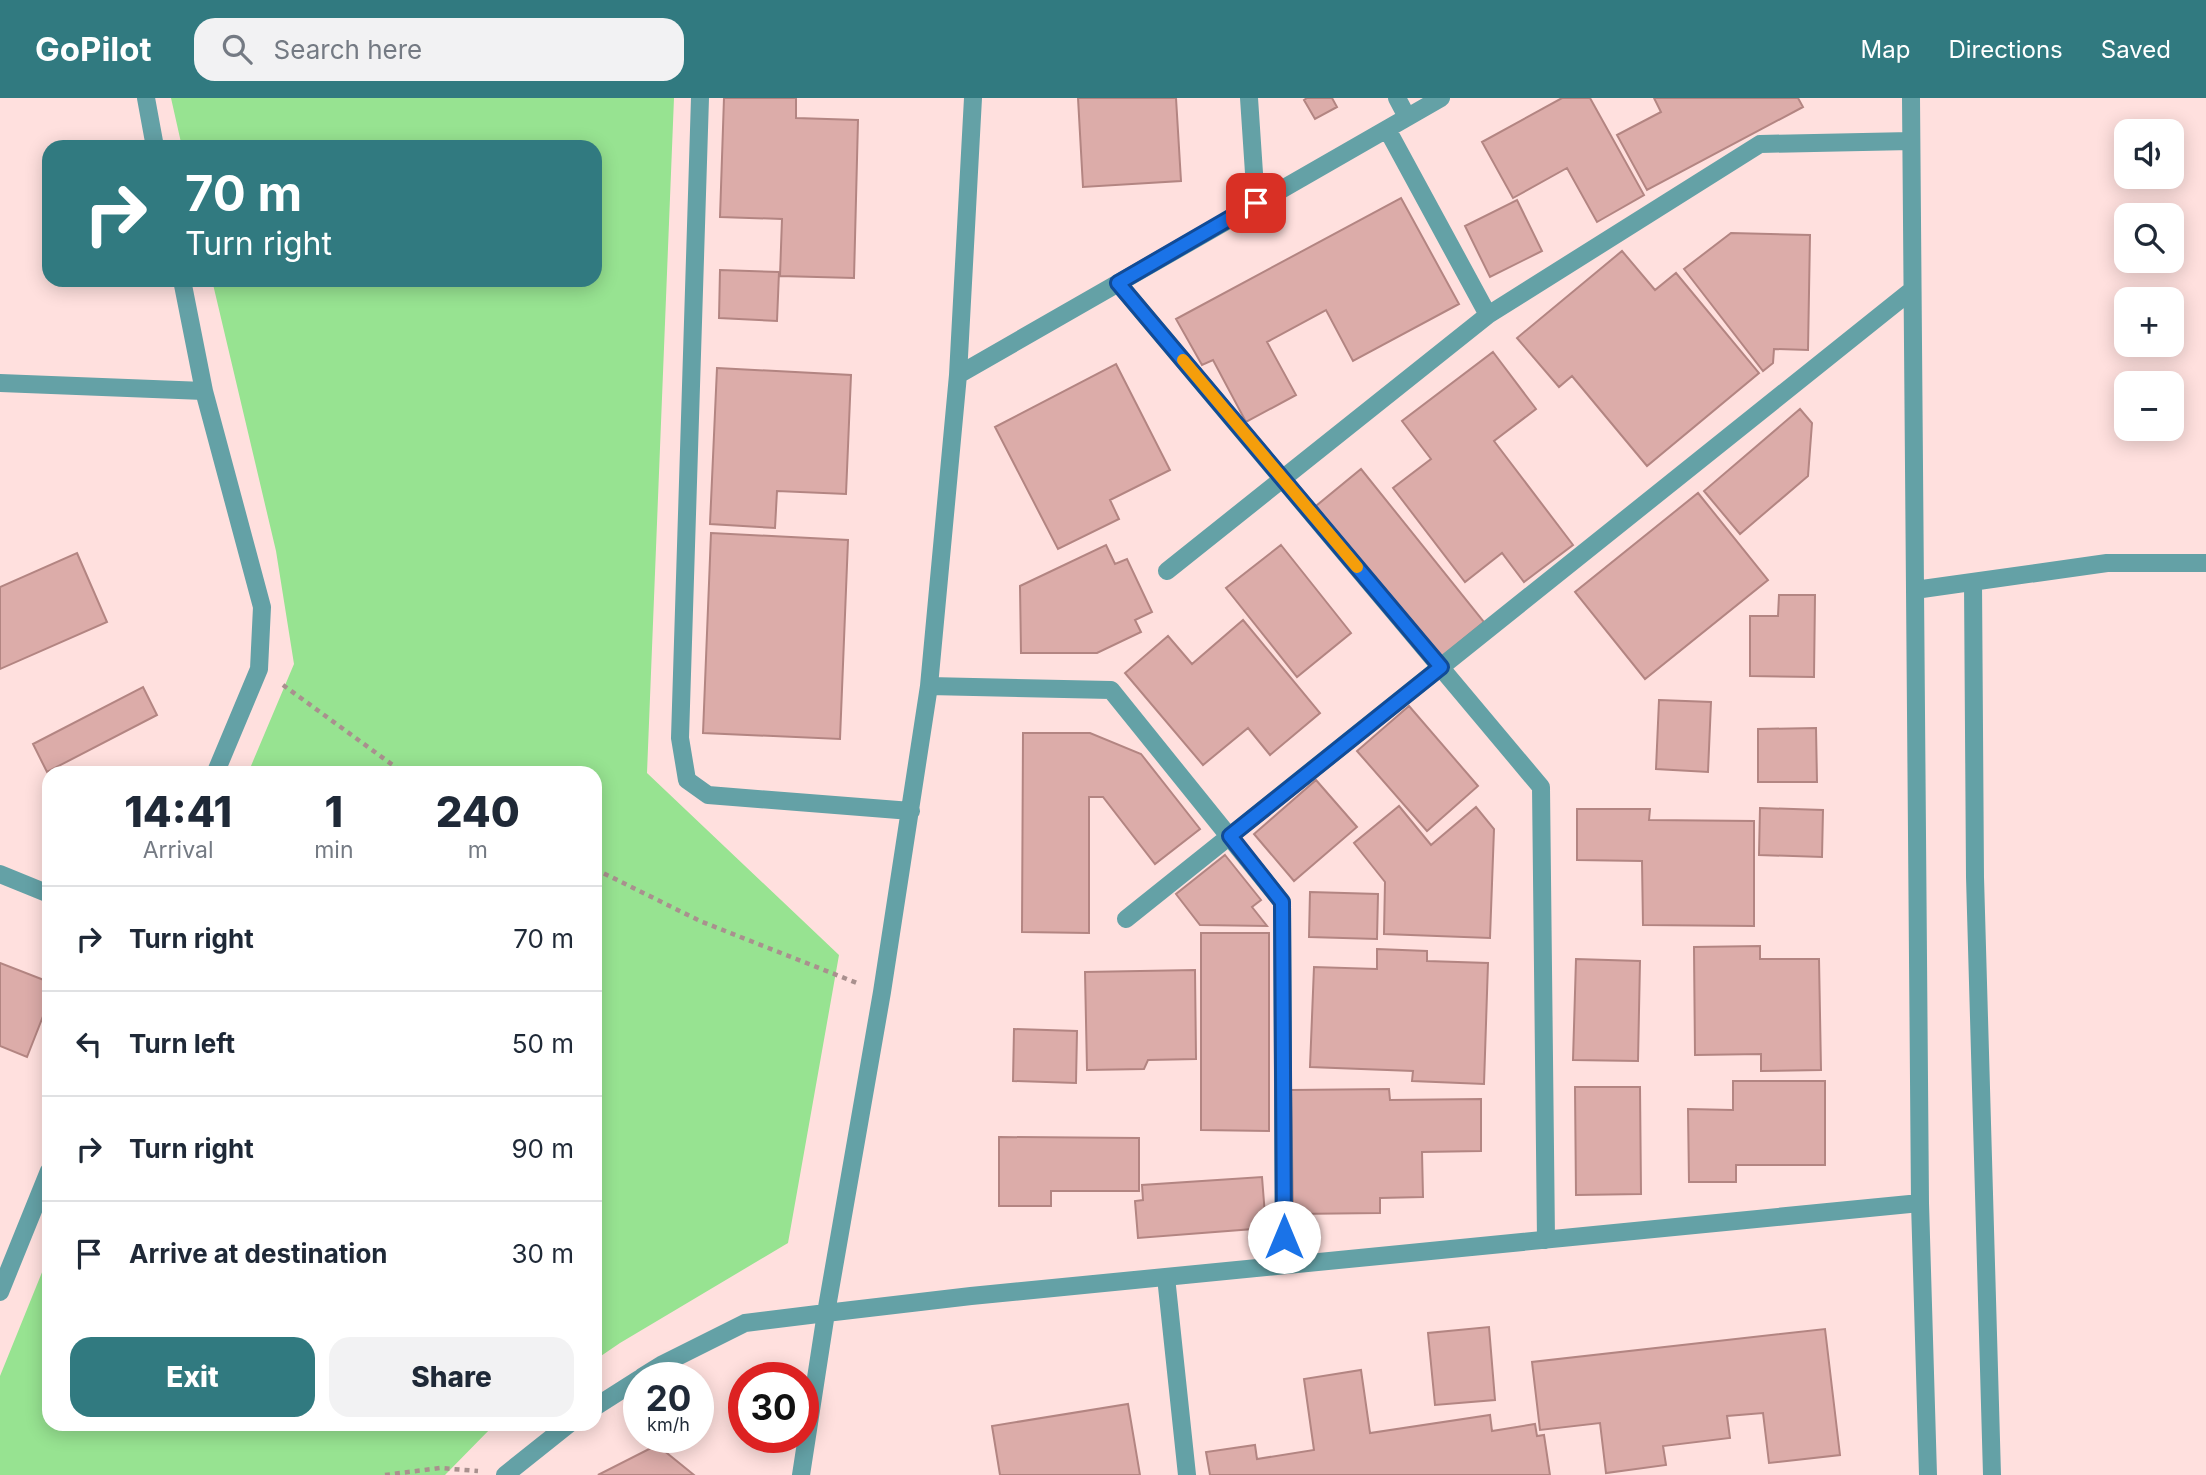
<!DOCTYPE html>
<meta charset="utf-8">
<style>
body{margin:0;font-family:Inter,sans-serif;background:#f2f2f3;color:#1f2937;height:100vh;display:flex;flex-direction:column;font-size:26px;white-space:nowrap}
*{box-sizing:border-box;margin:0}
p{font-size:23px;color:#747a83}
.icon{flex:none;width:38px;height:38px;fill:none;stroke:currentColor;stroke-width:2;stroke-linecap:round;stroke-linejoin:round}
.map{position:relative;flex:1;overflow:hidden}
.details{position:absolute;left:42px;top:668px;width:560px;height:665px;display:flex;flex-direction:column;background:#fff;border-radius:21px;box-shadow:0 4px 18px #0003}
.details>*{flex:none}
.top-card{position:absolute;left:42px;top:42px;width:560px;height:147px;border-radius:21px;box-shadow:0 4px 18px #0003;background:#317a80;color:#fff;overflow:hidden}
.fabs{position:absolute;left:2114px;top:21px;display:grid;gap:14px}
.fabs a{display:grid;place-items:center;width:70px;height:70px;border-radius:14px;background:#fff;box-shadow:0 4px 18px #0003;font-size:35px}
.speed{position:absolute;left:623px;top:1264px;display:flex;gap:14px;font-size:35px;font-weight:700;text-align:center}
.speed>*{display:grid;place-content:center;width:91px;height:91px;border-radius:50%;background:#fff;box-shadow:0 4px 18px #0003;line-height:1}
.speed small{font-size:18px;font-weight:400}
.speed .limit{border:10px solid #d22;background:#fff;color:#111}
.pin{position:absolute;display:grid;place-items:center;width:60px;height:60px;color:#fff;margin:-30px;border-radius:14px;box-shadow:0 4px 10px #0006}
.me{position:absolute;width:77px;margin:-38px;rotate:0deg;stroke-linejoin:round;filter:drop-shadow(0 0 5px #0008)}
.turn{display:flex;align-items:center;gap:24px;height:147px;padding:0 28px;font-size:32px}
.turn .icon{width:91px;height:91px;stroke-width:2.5}
.turn b{display:block;font-size:49px;line-height:60px}
.eta{display:flex;justify-content:space-evenly;align-items:center;height:119px;text-align:center}
.eta b{font-size:42px;font-weight:800;line-height:49px}
.button{display:flex;gap:14px;margin-top:auto;padding:14px 28px}
.button a{flex:1;height:80px;border-radius:21px;background:#317a80;color:#fff;font-size:28px;font-weight:800;line-height:80px;text-align:center}
.button a+a{background:#f2f2f3;color:#1f2937}
ul{padding:0;list-style:none}
li{display:flex;align-items:center;gap:21px;height:105px;padding:0 28px;border-top:2px solid #e0e1e3}
li div{flex:1}
li b{display:block;font-size:26px}
li em{font-style:normal}
header{display:flex;align-items:center;gap:42px;box-sizing:border-box;height:98px;padding:0 35px;background:#317a80;color:#fff}
header strong{font-size:33px}
nav{display:flex;gap:38px;margin-inline-start:auto;font-size:24px}
.search{width:490px;height:63px;background:#f2f2f3;display:flex;align-items:center;gap:18px;box-sizing:border-box;padding:0 24px;border-radius:21px;color:#747a83;font-size:26px}
.map>svg:first-child{display:block}
.green{fill:#97e391}
.building{fill:#dcaca9;stroke:#b38582;stroke-width:2}
.lines{fill:none;stroke-linecap:round;stroke-linejoin:round}
.path{stroke:#a9908e;stroke-width:4.5;stroke-dasharray:5 5;stroke-linecap:butt}
.minor{stroke:#64a1a6;stroke-width:18}
.route-casing{stroke:#114b97;stroke-width:18}
.route{stroke:#1a73e8;stroke-width:12}
.slow{stroke:#f59e0b;stroke-width:12}
</style>
<header>
<strong>GoPilot</strong>
<div class="search"><svg class="icon" aria-label="search" viewBox="0 0 24 24"><circle cx="10" cy="10" r="6"/><path d="M15 15l6 6"/></svg>Search here</div>
<nav><a>Map</a><a>Directions</a><a>Saved</a></nav>
</header>
<div class="map">
<svg width="2206" height="1377" viewBox="0 0 2206 1377">
<rect width="100%" height="100%" fill="#ffe0de"/>
<!-- green -->
<path class="green" d="M171,0H674L647,675L839,857L788,1145L620,1245L595,1262V676L248,675L294,566L276,453L212,182H595V49H182Z
M49,1157V1326L494,1327L445,1377H0V1278Z"/>
<!-- building -->
<path class="building" d="M724,0H796V20L858,22L854,180L780,178L782,121L720,119Z
M1078,0H1176L1181,83L1083,89Z
M1307,0H1332L1337,9L1315,21L1304,2Z
M1562,0H1590L1644,97L1597,124L1567,70L1513,100L1482,44Z
M1654,0H1798L1803,9L1647,92L1617,37L1661,14Z
M1401,100L1459,206L1353,263L1326,212L1267,244L1296,297L1246,324L1213,262L1202,267L1176,221Z
M1517,102L1542,153L1490,179L1465,128Z
M1731,135L1810,137L1808,252L1774,251L1773,265L1763,273L1684,171Z
M1622,153L1655,192L1676,175L1759,275L1647,368L1572,278L1559,289L1517,240Z
M720,172L779,174L777,223L719,220Z
M1493,254L1536,311L1494,343L1573,447L1524,484L1502,455L1465,484L1393,390L1431,361L1402,323Z
M1116,266L1170,372L1110,402L1119,421L1058,451L995,329Z
M717,270L851,277L846,396L777,393L775,430L710,426Z
M1800,311L1812,325L1808,378L1740,436L1704,393Z
M1361,371L1484,524L1439,561L1316,408Z
M1698,395L1768,482L1645,581L1575,494Z
M711,435L848,442L840,641L703,635Z
M1106,447L1115,466L1127,461L1152,514L1135,522L1141,534L1097,555H1021L1020,488Z
M1281,447L1351,535L1297,579L1226,490Z
M77,455L107,524L0,571V489Z
M1779,497H1815L1814,579L1750,578V518H1778Z
M1243,522L1320,615L1270,657L1248,630L1203,667L1125,575L1168,538L1192,566Z
M143,589L157,617L47,674L33,646Z
M1659,602L1711,604L1708,674L1656,671Z
M1409,608L1478,688L1427,733L1357,653Z
M1816,630L1817,684H1758V631Z
M1023,635H1090L1141,656L1200,731L1155,766L1103,699H1089V835L1022,834Z
M1316,682L1357,729L1294,783L1254,736Z
M1399,708L1431,747L1476,709L1494,731L1490,840L1384,836L1385,784L1354,745Z
M1760,710L1823,712L1822,759L1759,757Z
M1577,711H1650L1649,722L1754,723V828L1643,827L1642,763L1577,762Z
M1225,757L1261,802L1252,809L1267,828L1200,827L1176,796Z
M1310,794L1378,796L1377,841L1309,839Z
M1201,835H1269V1033L1201,1032Z
M1760,848V861H1819L1821,972L1761,973V956L1695,957L1694,849Z
M1377,851L1427,853V863L1488,865L1484,986L1412,983L1413,973L1310,969L1314,869L1377,871Z
M1576,861L1640,863L1638,963L1573,962Z
M0,865L49,884V903L27,959L0,948Z
M1195,872L1196,961L1148,962L1144,971L1087,972L1085,874Z
M1014,931L1077,933L1076,985L1013,983Z
M1733,983H1825V1067H1736V1084H1689L1688,1011L1733,1012Z
M1575,989H1640L1641,1096L1576,1097Z
M1389,991L1390,1002L1481,1001V1053L1422,1054L1423,1099L1380,1100V1115L1293,1116L1291,992Z
M999,1039L1139,1040V1093H1051V1108H999Z
M1262,1079L1266,1130L1138,1140L1135,1103L1143,1102L1142,1087Z
M1489,1229L1495,1302L1435,1307L1428,1235Z
M1825,1231L1840,1357L1769,1365L1763,1315L1727,1318L1730,1340L1663,1348L1666,1367L1606,1375L1600,1325L1540,1332L1532,1264Z
M1361,1272L1370,1335L1490,1317L1492,1333L1535,1326L1537,1338L1544,1337L1550,1377H1210L1206,1354L1255,1347L1257,1361L1314,1352L1304,1281Z
M1128,1306L1140,1377H1000L992,1328Z
M657,1347L694,1377H598Z"/>
<g class="lines">
<!-- path -->
<path class="path" d="M283,587L405,676
M595,771L700,823L857,885
M385,1377L440,1370L478,1373"/>
<!-- minor -->
<path class="minor" d="M146,0L155,49
M700,0L680,640L687,682L708,697L911,713
M1249,0L1256,105
M1397,0L1407,19
M1911,0L1920,1105L1928,1377
M1387,31L1488,217
M1118,185L1541,689L1546,1142
M958,277L1441,0
M0,285L204,293L182,182
M204,293L262,509L259,571L215,676
M1167,473L1488,217L1760,46L1911,43
M1973,484L1975,779L1992,1377
M1915,492L2107,465H2206
M929,588L1111,592L1282,804L1284,1167
M0,776L49,796
M1126,821L1912,192
M1166,1179L1187,1377
M0,1194L49,1073
M642,1279L663,1266L745,1225L826,1215L882,894L929,588L958,277L973,0
M595,1309L639,1281
M505,1377L569,1326
M801,1377L826,1215L971,1198L1920,1105"/>
</g>
<g class="lines">
<defs>
<path id="route" d="M1256,105L1118,185L1441,569L1230,738L1282,804L1284,1139"/>
</defs>
<!-- route casing -->
<use href="#route" class="route-casing"/>
<!-- route -->
<use href="#route" class="route"/>
<!-- slow -->
<path class="slow" d="M1183,262L1357,469"/>
</g>
</svg>
<div class="fabs">
<a><svg class="icon" aria-label="sound" viewBox="0 0 24 24"><path d="M4 9h4l5-4v14l-5-4H4zM17 9q2 3 0 6"/></svg></a>
<a><svg class="icon" aria-label="search" viewBox="0 0 24 24"><circle cx="10" cy="10" r="6"/><path d="M15 15l6 6"/></svg></a>
<a>+</a>
<a>−</a>
</div>
<div class="speed"><div>20<small>km/h</small></div><div class="limit">30</div></div>
<div class="pin" style="left:1256px;top:105px;background:#d93025"><svg class="icon" aria-label="arrive" viewBox="0 0 24 24"><path d="M6 21V4h12l-3 4 3 4H6"/></svg></div>
<svg class="me" style="left:1284px;top:1139px" viewBox="-20 -20 40 40"><circle r="19" fill="#fff"/><path d="M0-13L10 11 0 6-10 11z" fill="#1a73e8"/></svg>
<div class="top-card">
<div class="turn"><svg class="icon" aria-label="right" viewBox="0 0 24 24"><path d="M7 20v-9h11M14 6l5 5-5 5"/></svg><div><b>70 m</b>Turn right</div></div>
</div>
<section class="details">
<div class="eta">
<div><b>14:41</b><p>Arrival</p></div>
<div><b>1</b><p>min</p></div>
<div><b>240</b><p>m</p></div>
</div>
<ul>
<li><svg class="icon" aria-label="right" viewBox="0 0 24 24"><path d="M7 20v-9h11M14 6l5 5-5 5"/></svg><div><b>Turn right</b></div><em>70 m</em></li>
<li><svg class="icon" aria-label="left" viewBox="0 0 24 24"><path d="M17 20v-9H6M10 6l-5 5 5 5"/></svg><div><b>Turn left</b></div><em>50 m</em></li>
<li><svg class="icon" aria-label="right" viewBox="0 0 24 24"><path d="M7 20v-9h11M14 6l5 5-5 5"/></svg><div><b>Turn right</b></div><em>90 m</em></li>
<li><svg class="icon" aria-label="arrive" viewBox="0 0 24 24"><path d="M6 21V4h12l-3 4 3 4H6"/></svg><div><b>Arrive at destination</b></div><em>30 m</em></li>
</ul>
<div class="button"><a>Exit</a><a>Share</a></div>
</section>
</div>
